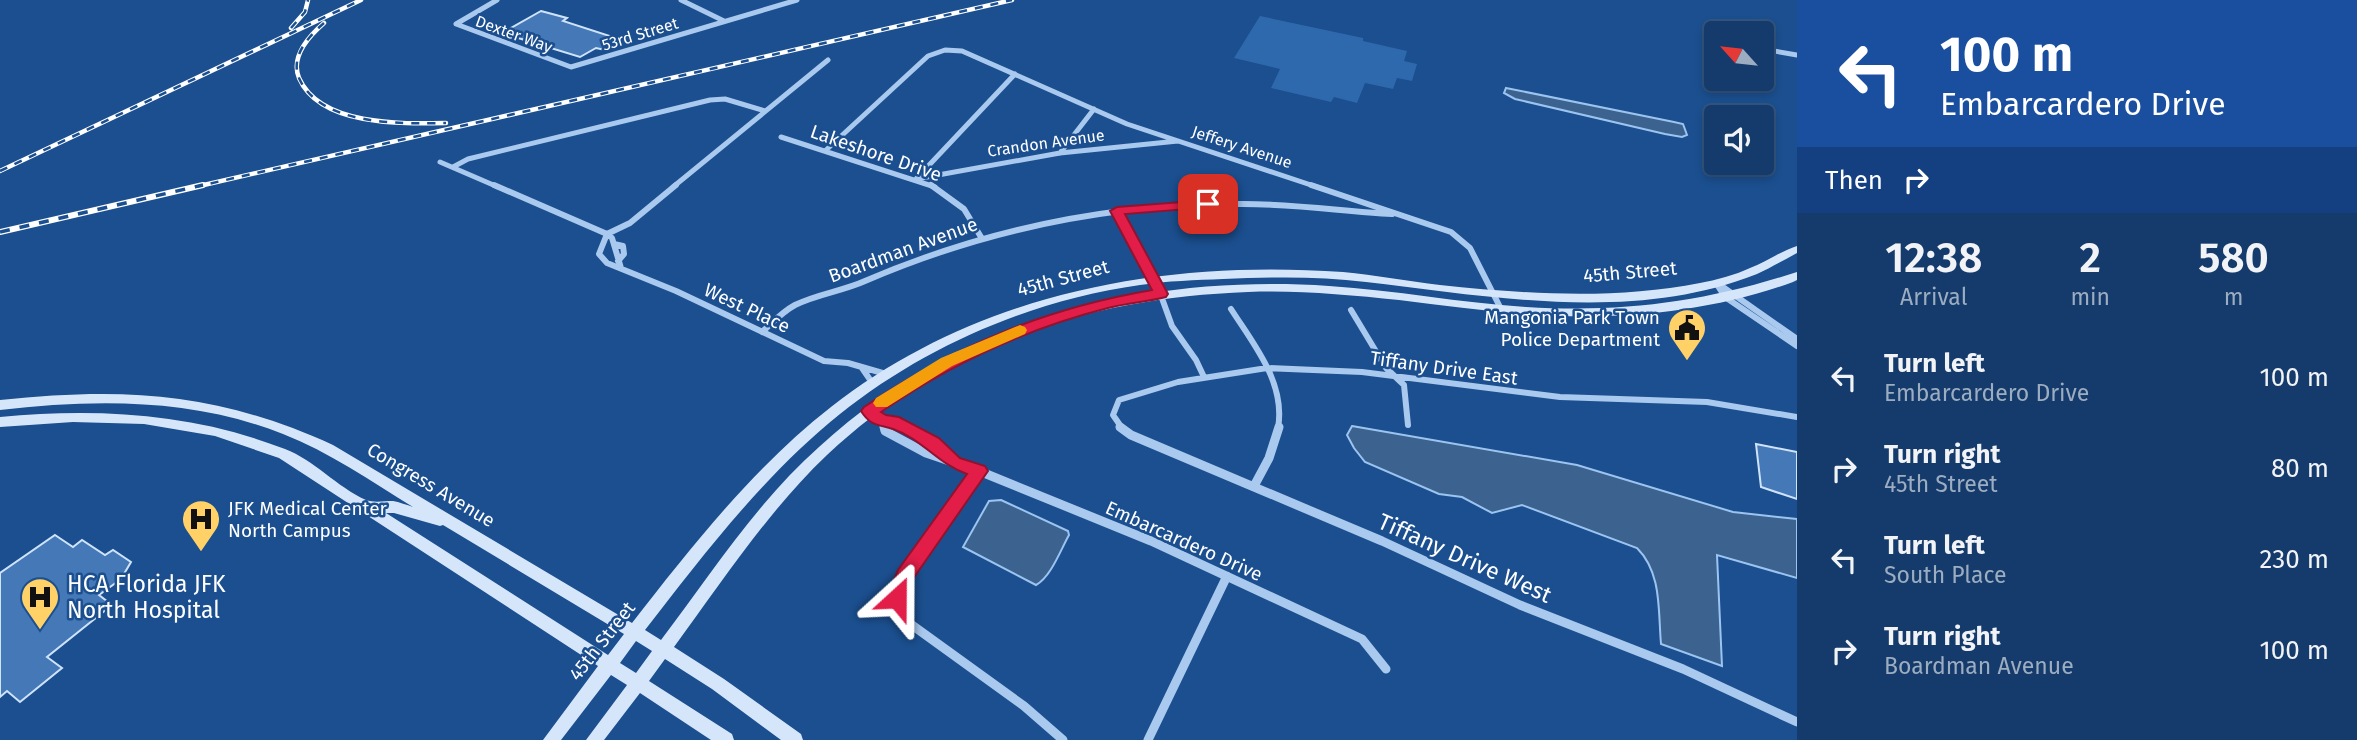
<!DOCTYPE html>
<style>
body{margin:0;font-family:"Fira Sans",sans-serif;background:#1d4271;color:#f1f3f6;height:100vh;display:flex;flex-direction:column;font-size:26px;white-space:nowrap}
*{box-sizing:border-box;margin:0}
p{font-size:23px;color:#9dadc1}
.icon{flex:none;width:38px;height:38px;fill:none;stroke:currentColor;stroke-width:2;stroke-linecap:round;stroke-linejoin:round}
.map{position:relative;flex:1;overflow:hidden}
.details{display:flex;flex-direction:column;background:#143b6b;width:560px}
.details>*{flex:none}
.hud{background:#1a4fa0;color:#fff;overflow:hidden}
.needle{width:46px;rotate:297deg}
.tools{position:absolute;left:1704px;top:21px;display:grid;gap:14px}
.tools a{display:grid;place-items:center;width:70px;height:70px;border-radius:7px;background:#143b6b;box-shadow:0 4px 10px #0003,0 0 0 2px #33557e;font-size:35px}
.pin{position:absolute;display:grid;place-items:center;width:60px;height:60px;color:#fff;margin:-30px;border-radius:14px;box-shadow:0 4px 10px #0006}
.me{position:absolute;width:77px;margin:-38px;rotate:24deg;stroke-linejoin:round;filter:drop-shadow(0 0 5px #0008)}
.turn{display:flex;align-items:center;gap:24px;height:147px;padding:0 28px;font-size:32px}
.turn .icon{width:91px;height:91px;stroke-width:2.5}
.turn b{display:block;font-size:49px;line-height:60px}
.then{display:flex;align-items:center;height:66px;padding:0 28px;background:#0003;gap:14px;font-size:26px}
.eta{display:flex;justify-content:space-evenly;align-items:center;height:119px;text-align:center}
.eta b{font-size:42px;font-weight:600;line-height:49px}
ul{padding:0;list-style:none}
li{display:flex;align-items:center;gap:21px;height:91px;padding:0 28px}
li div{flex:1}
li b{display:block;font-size:26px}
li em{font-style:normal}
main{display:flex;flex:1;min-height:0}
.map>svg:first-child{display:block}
.green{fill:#2e69ad}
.water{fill:#3c6290;stroke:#9cc4f0;stroke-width:2}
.building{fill:#4478b7;stroke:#cfe3fa;stroke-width:2}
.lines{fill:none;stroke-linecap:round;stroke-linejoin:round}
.street-far2{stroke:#a9c9ee;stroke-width:5}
.street-far1{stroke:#a9c9ee;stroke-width:6}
.street{stroke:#a9c9ee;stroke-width:9}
.secondary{fill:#d6e6fa;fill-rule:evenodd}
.rail-far1-casing{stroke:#fff;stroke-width:4.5}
.rail-casing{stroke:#fff;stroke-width:6}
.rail-far1{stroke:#1b4f8f;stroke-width:2.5;stroke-dasharray:8;stroke-linecap:butt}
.rail{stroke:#1b4f8f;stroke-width:3.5;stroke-dasharray:10;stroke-linecap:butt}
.route{fill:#e11d48;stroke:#92132f;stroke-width:2}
.slow{fill:#f59e0b}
.labels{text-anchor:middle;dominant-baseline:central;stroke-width:5;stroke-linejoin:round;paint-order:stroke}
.far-street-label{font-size:16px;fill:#fff;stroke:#1b4f8f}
.street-label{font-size:19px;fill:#fff;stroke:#1b4f8f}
.poi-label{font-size:19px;fill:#fff;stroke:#1b4f8f;text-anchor:end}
.near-street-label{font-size:23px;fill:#fff;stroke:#1b4f8f}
.near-poi-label{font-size:23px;fill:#fff;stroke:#1b4f8f;text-anchor:start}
</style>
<main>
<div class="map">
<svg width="1797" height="740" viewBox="0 0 1797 740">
<rect width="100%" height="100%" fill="#1b4f8f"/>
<!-- green -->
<path class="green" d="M1260,16L1363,38V41L1407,51L1404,61L1417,64L1412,81L1397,78L1393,89L1365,83L1357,103L1334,97L1331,102L1271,88L1280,69L1234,58Z"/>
<!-- water -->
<path class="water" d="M1506,88L1674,122L1683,124L1687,135L1682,137L1665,134L1515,99L1504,93Z
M1352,426L1577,465L1733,512L1797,519V578L1717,555L1722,666L1661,644C1658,610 1662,573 1637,548L1522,505L1492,513L1462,497L1439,494L1365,462L1354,448L1347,435Z
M1001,500L1068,531L1069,535C1061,549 1051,577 1036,585L963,547L989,501Z"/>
<!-- building -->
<path class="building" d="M541,11L567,18L563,21L622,40L605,50L596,48L580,57L502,33Z
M1756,444L1797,452V499L1761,487Z
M55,535L73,547L82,540L105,555L113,550L131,562L121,579L99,595L112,605L47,657L62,668L20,702L7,691L0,697V573Z"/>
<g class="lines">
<!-- street-far2 -->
<path class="street-far2" d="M497,0L456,24L571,67L797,0
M681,0L724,21
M1762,49L1797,55
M781,137L935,187
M825,151L928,56L945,50L962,51L1127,124L1317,187
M1060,153L1094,109
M440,162L498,187
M453,167L468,159L710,100L725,99L765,111
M916,179L1060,153L1178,141
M916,179L1015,74
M673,187L828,60"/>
<!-- street-far1 -->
<path class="street-far1" d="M494,185L607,234L612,238L621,268
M931,185L964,209L981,237
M1311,185L1451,232L1470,248L1501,309
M1117,210L1155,279L1172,326L1196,360L1204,377
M607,234L599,254L607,263L676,291L824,361L848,363L886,374
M607,234L630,223L676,185
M614,244L623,246L624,254L618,261
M1716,283L1725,297L1797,346
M1720,285L1797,339
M1231,309C1254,345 1286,383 1278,428
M1351,310L1386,368L1404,385L1408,425
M762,332C773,322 782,312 795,305C817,294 843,291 865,281C986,229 1112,203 1243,204C1293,204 1342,211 1392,214
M862,368L873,384
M869,411L882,422L884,428
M882,422L909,428
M1122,428L1113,415L1119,400L1178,382L1267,368L1362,372L1560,397L1707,402L1797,417"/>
<!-- street -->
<path class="street" d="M884,427L885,431L926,453L979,471L1151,541L1362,639L1386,669
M905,427L928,440L951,460
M1120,427L1131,435L1382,541L1520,605L1683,669L1797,722
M979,471L904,575C897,592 895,604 905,620L1024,706L1063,740
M1254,486L1269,458L1279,427
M1148,740L1227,576"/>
<!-- secondary -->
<path class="secondary" d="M1797,246V253C1784,260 1770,268 1757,274C1634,323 1493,297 1366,282C1319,276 1271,277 1223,279C1196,280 1167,281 1140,285C1032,300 925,346 840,414C764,475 704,554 645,630L661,640C711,574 757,502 819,447C857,412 899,383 944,358C957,351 971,346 985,340C1091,294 1213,278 1329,286C1395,290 1460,303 1526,307C1623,313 1705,302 1797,272V280L1793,282C1708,313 1614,321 1525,314C1483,311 1441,305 1399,300C1349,295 1298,290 1248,292C1089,298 945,344 827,455C768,511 722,582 674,647L724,679L801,734L803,740H781L712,689L665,659L649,681L732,734L734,740H711L640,693L604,740H586L627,685L611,675L561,740H543L598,666L279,458L215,436L144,424L73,422L0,427V417C98,408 192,413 285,449C314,460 337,487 366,500C374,503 384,501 393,501C399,502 407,505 413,507C371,481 329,452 283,434C192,398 96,399 0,410V400C125,387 217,392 333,445L632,623C692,546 754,467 831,407C977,293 1161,259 1343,272C1375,275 1408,281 1440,285C1526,294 1614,300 1700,283C1716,280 1735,275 1750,268C1766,262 1781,251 1797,246ZM386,513H394L440,526L443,525L624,634L608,655ZM636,641L652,651L636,673L620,663Z"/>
<defs>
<path id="rail-far1" d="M324,23C309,36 290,56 299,78C320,126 401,124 446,123
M291,28L305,12L308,0
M0,171L361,0
M195,187L1012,0"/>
<path id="rail" d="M0,232L203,185"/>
</defs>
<!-- rail-far1 casing -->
<use href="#rail-far1" class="rail-far1-casing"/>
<!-- rail casing -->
<use href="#rail" class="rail-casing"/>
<!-- rail-far1 -->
<use href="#rail-far1" class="rail-far1"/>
<!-- rail -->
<use href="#rail" class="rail"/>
</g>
<!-- route -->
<path class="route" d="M1208,200L1214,204L1212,207L1125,214L1168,294L1166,297C1147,302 1127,303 1108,308C1025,329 951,364 881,412L886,415L899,417L939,438L960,458L985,466L988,471L913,579L904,604L897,606L890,604L887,598L898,570L967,474C938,464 922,439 893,429C879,424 871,427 861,411L864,407C956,346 1042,309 1152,290L1110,211L1117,207Z"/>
<!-- slow -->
<path class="slow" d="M1020,325L1025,327L1027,330L1025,334L952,366L887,407H876L873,403L876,398L941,358Z"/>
<!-- icons -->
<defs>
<symbol id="civic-pin" viewBox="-11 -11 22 30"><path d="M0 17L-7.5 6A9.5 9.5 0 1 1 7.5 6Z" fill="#ffd166" stroke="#1b4f8f"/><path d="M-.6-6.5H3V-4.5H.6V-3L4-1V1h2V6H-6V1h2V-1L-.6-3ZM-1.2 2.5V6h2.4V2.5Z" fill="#111"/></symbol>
<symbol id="hospital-pin" viewBox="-11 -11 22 30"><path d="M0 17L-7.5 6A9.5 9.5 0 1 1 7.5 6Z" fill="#ffd166" stroke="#1b4f8f"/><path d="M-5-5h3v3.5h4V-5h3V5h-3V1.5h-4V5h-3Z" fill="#111"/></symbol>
</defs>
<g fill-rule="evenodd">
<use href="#civic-pin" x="1665" y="306" width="44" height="60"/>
<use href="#hospital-pin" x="179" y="497" width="44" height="60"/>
<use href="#hospital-pin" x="18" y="575" width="44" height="60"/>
</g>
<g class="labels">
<!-- far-street labels -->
<g class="far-street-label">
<text transform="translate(514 34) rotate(20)">Dexter Way</text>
<text transform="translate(640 34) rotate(-17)">53rd Street</text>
<text transform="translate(1046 143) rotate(-8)">Crandon Avenue</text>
<text transform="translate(1242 147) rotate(18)">Jeffery Avenue</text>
</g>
<!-- street labels -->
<g class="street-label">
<text transform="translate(876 153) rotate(19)">Lakeshore Drive</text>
<text transform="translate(903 250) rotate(-20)">Boardman Avenue</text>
<text transform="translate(1630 272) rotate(-5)">45th Street</text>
<text transform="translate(1063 278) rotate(-15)">45th Street</text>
<text transform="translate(747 308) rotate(25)">West Place</text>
<text transform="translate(1444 368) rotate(8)">Tiffany Drive East</text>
<text transform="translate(431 485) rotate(31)">Congress Avenue</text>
<text transform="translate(1184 541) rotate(24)">Embarcardero Drive</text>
<text transform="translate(602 641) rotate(-52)">45th Street</text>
</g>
<!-- poi labels -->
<g class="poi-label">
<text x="1660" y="317">Mangonia Park Town<tspan x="1660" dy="22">Police Department</tspan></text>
<text x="228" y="508" text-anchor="start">JFK Medical Center<tspan x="228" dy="22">North Campus</tspan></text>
</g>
<!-- near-street labels -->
<g class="near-street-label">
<text transform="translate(1465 558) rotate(24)">Tiffany Drive West</text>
</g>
<!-- near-poi labels -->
<g class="near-poi-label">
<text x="67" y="584">HCA Florida JFK<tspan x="67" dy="26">North Hospital</tspan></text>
</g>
</g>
</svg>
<div class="tools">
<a><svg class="needle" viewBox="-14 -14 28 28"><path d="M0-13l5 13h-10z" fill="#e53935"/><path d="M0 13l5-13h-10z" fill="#9dadc1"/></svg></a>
<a><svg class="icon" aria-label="sound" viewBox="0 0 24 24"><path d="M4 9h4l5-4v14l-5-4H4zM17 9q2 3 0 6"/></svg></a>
</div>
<div class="pin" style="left:1208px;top:204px;background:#d93025"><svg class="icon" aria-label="arrive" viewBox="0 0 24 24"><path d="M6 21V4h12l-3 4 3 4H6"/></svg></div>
<svg class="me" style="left:897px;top:598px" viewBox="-20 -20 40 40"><path d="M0-17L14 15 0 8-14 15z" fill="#e11d48" stroke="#fff" stroke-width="4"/></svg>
</div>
<section class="details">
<div class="hud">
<div class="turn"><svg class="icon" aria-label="left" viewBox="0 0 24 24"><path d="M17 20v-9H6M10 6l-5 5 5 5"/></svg><div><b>100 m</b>Embarcardero Drive</div></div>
<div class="then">Then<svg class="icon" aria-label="right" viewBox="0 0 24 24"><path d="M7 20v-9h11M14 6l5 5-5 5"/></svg></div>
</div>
<div class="eta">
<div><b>12:38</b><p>Arrival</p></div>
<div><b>2</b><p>min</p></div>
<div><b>580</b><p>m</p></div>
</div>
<ul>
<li><svg class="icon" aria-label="left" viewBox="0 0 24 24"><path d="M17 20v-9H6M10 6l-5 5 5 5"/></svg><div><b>Turn left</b><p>Embarcardero Drive</p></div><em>100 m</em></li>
<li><svg class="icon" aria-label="right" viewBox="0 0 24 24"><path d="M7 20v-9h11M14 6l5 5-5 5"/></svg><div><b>Turn right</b><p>45th Street</p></div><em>80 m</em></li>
<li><svg class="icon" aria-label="left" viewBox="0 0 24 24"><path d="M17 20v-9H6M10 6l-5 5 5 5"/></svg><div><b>Turn left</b><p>South Place</p></div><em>230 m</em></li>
<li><svg class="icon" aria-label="right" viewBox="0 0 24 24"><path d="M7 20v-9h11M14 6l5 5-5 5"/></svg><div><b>Turn right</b><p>Boardman Avenue</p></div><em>100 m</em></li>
</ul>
</section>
</main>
